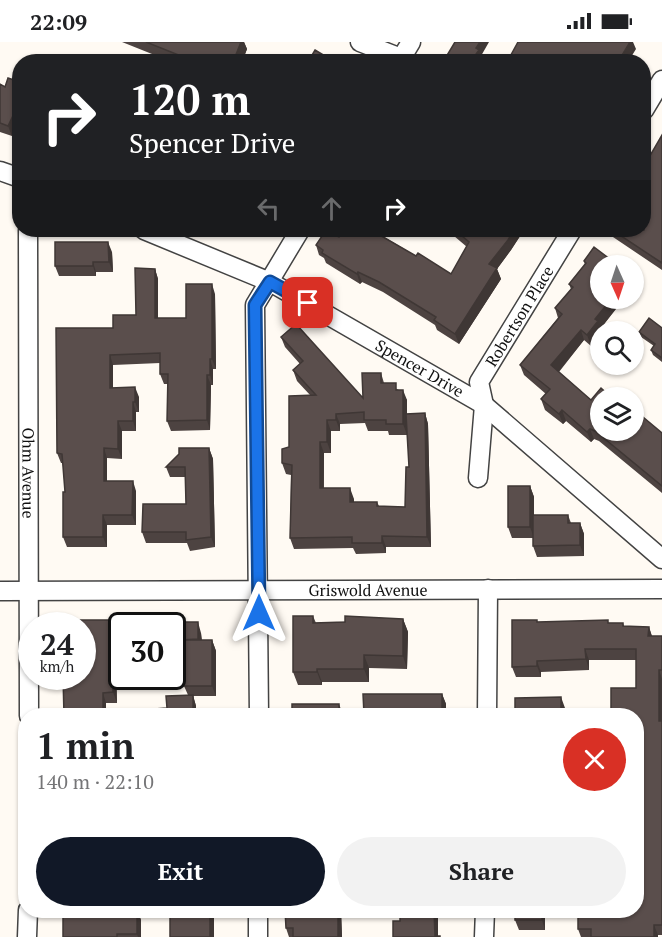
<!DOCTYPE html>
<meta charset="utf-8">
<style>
body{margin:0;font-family:"PT Serif",serif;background:#f2f2f2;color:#202124;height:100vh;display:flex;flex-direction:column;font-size:22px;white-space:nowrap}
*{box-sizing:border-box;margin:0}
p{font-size:20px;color:#757577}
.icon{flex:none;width:33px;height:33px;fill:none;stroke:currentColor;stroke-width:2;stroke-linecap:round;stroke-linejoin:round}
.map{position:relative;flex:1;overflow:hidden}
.drawer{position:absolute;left:18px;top:666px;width:626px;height:210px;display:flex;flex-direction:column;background:#fff;border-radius:24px;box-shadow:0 2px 4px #0004}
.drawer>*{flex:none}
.top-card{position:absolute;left:12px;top:12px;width:639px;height:183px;border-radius:24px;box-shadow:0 2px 4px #0004;background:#202124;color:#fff;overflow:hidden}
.needle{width:39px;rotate:177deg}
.controls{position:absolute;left:590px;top:213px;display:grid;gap:12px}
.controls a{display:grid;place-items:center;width:54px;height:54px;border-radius:50%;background:#fff;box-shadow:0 2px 4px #0004;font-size:30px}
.speed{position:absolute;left:18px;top:570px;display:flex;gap:12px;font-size:30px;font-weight:700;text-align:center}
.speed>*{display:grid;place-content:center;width:78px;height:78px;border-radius:50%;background:#fff;box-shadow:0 2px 4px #0004;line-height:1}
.speed small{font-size:15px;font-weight:400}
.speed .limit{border:3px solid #111;border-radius:9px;background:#fff;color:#111}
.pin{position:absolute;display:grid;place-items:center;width:51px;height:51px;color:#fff;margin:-26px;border-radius:12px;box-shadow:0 3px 9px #0006}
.me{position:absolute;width:66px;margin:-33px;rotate:0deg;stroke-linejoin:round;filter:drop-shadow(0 0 4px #0008)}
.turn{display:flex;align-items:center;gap:21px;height:126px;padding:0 18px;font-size:27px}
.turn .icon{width:78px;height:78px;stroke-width:2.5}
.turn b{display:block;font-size:42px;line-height:51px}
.lanes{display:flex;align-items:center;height:57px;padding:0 18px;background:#0003;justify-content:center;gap:30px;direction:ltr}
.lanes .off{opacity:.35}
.round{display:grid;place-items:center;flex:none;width:63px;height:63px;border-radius:32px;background:#f2f2f2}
.headline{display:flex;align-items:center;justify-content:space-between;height:102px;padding:0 18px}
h1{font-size:36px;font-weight:700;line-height:45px}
.cta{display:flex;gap:12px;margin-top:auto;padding:12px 18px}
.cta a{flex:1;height:69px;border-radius:36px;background:#111827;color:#fff;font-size:24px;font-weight:700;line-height:69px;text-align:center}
.cta a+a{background:#f2f2f2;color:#202124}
.status{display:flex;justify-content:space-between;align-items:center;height:42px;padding:0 30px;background:#fff;direction:ltr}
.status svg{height:16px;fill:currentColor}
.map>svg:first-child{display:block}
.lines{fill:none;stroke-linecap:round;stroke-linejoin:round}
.street-casing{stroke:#434343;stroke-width:21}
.street{stroke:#fff;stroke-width:18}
.wall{fill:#4d4341;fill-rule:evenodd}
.shaded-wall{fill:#3f3735}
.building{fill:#5a4e4c;stroke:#3f3735;stroke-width:1.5}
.route-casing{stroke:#114b97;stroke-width:15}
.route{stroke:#1a73e8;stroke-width:10}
.labels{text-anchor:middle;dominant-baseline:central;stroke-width:6;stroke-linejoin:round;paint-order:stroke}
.street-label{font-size:16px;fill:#101010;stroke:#fff}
</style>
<div class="status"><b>22:09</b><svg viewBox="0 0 49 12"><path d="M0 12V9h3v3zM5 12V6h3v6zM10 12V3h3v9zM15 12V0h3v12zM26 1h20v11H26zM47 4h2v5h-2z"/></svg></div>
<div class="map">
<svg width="662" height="895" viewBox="0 0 662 895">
<rect width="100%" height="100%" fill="#fffaf3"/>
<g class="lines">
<defs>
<g id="street">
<path d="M360,0L401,16"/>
<path d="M399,20L411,0"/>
<path d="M644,68L662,38"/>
<path d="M0,129L20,136"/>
<path id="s1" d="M28,188L29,674"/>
<path id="s2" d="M144,188L270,240L484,363L662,517"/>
<path id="s3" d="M478,436L484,363L479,340L572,188"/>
<path id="s4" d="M0,549L662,547"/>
<path d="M259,674L255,263L300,188"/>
<path d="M487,674L488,547"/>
<path d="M27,895L28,868"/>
<path d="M258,895V868"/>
<path d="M484,895L485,868"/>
</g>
</defs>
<!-- street casing -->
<use href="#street" class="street-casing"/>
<!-- street -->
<use href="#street" class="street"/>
</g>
<!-- wall -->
<path class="wall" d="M122,0H244L247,7L242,20H172Z
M20,40V78L12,94L0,90V42L5,45Z
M662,93V228L610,193L609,188H644Z
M343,188H377L376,190L416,214L451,232L467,205L447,188H524L511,208L497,227L501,237L459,302L437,288L435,283L383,250L362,240L360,242L326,221L324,216L319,213L316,203L339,195Z
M594,205L600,256H632L629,261L624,257L601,286L602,290H600L591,304L584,298L559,330L591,358L600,356L662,391V451L599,399L594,397L591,400L566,379L563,382L545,368L541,357L546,352L524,333L520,323L558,276L555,266L571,247L569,242L585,223L584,219Z
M112,210L113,230H96V234H59L55,224Z
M155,227L158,237V276H186L215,252L216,327H213V343H211L210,388L171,389L167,379L168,342H164L160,332V321L113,323V346L139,355V370H136V389H122V417L107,416V439L136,449V483H107V505H67L63,495L65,450L63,421H61L57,411L113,286L136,273Z
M662,286V320L653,313L651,308L654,304L641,295L639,290Z
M281,295L363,356L381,331L384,341L399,348L407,358V372L425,371L428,382L431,505H386V511L356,512L353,506L294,507L290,496L291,433L286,432L282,421L289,405L310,353L297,339L293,328L300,322L285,305ZM407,378L409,425L405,465L379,464L377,460H354V457L324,446V411H331V389H340V382L365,381L368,389H388L389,393H407Z
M209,406L213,417L215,505L190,509L187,501H146L142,490L186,462L185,435H170L166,425Z
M530,444L534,455V473H568L571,481H580L584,492V514L537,515L533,504V496H512L508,485Z
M313,574L316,581L403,577L408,590L407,627L369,626V640H322V643H298L293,630Z
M61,578H144L146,584H122V626H116L117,661H106V674H64L63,634H82V584H62Z
M537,580L623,581L624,584L649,585L652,594H662V893H658V895H581L578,887L619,869L636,674H612L611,671L636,646V618H589V628L541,630V635H516L512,625Z
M201,591L202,598H212L216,609V654H193L196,664L167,666L188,653L184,644V609L180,598Z
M442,652L446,662V674H364V672Z
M137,868L141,878V895H63Z
M285,868H341L342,895H289L286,886Z
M515,868H545V888H519L515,878Z"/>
<!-- shaded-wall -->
<path class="shaded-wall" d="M241,0H244L247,7L242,20H233Z
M480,0H489L481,14L482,18L481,20H476L474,15L476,6Z
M630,0H633L636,7L628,20H618Z
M20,59V78L12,94L8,84Z
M514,188H524L511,208L497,227L501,237L459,302L455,292L489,222Z
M108,200L112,210L113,230L109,220Z
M93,220L96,230V234L93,224Z
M155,227L158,237V286L155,276Z
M358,230L362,240L360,242L357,232Z
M636,236L639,246L633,255V239Z
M212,242L215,252L216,327L212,317Z
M612,256H624L601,286L602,290H600V293L591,304L587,293L595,277Z
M581,288L584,298L555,334L551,323Z
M110,313L113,323V356L110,346Z
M210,317L213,327V343L210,333Z
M207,333L211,343L210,388L207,378Z
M135,345L139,355V370L135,360Z
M403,348L407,358V393L403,382Z
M133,360L136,370V389L133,379Z
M562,368L566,379L563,382L559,372Z
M425,371L428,382L431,505L427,495Z
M336,372L340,382V389L336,378Z
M327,378L331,389V411L327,400Z
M118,379L122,389V417L118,407Z
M590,387L594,397L591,400L587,390Z
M320,400L324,411L323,457L320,446Z
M104,406L107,416V449L104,439Z
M209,406L213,417L215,505L211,495Z
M133,439L136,449V483L132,473Z
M530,444L534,455V496L530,485Z
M350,446L354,457V470L350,460Z
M103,473L107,483V505L103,495Z
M580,481L584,492V514L580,503Z
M382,494L386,505V511L382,501Z
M403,577L408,590L407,627L403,614Z
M198,580L201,591L202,608L198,597Z
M649,585L652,595L648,594Z
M212,598L216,609V654L212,644Z
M585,607L589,618V628L586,617Z
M364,613L369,626V640L364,627Z
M112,616L116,626L117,661L113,650Z
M537,619L541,630V635L537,624Z
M317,627L322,640V643L317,630Z
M659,628L662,637V687L659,679Z
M103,651L106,661V674H103Z
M442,652L446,662V674H443L442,672Z
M193,653L196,664V674H193Z
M561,655L565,666V674H561Z
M339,662L343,673V674H339Z
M137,868L141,878V895H138L137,892Z
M210,868H214V895H210Z
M338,868H341L342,895H338Z
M434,868H438V895H435Z
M542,868H545V888L542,878Z
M654,883L658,893V895H654Z"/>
<!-- building -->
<path class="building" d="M146,0H241L233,20H196Z
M455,0H480L476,6L479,8L474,15L481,19L480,20H443Z
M518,0H630L618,20H507Z
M315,8L335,20H308Z
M8,36L20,40V59L8,84L0,81V42L5,45Z
M662,93V221L612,188H644V124Z
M326,188L339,195L343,188H371L416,214L418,211L451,232L469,200L455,188H514L508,198L489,222L497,226L455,292L434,278L436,275L379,240L358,230L357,232L322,211L323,208L316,203Z
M55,200H108L109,220H93V224H55Z
M594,205L619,224H600V256H612L595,277L598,279L587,293L581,288L551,323L591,358L601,346L612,356H600V388H633V373L634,374L637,370L662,391V444L595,389L590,387L587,390L562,368L559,372L541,357L550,347L520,323L562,272L555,266L573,245L569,242L586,221L584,219Z
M135,226L155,227V276H186V242H212V317H210V333H207V378L167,379L168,332H160V311L110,313V346L135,345V360H133V379H118V407L104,406V439H133L132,473H103V495H63V450H65L62,412L57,411L56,286H113V273H136Z
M649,276L662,286V316L651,308L655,302L639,290Z
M296,282L363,356L362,331H381V341H396V348H403V382H386V378H364V370L336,372V378H327V400H320V446H350V460H377V464L405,465L406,425H409L406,372L425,371L427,495L382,494V501H352V495L290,496L292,423L282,421V407L289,405V354L316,353L293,328L303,319L281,295Z
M179,406H209L211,495L186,498V490H142L143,462H186L185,425H166L179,412Z
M508,444H530V485H508Z
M533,473H568V481H580V503L533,504Z
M293,574H313V581L345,580V574L403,577V614L364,613V627H317V630H293Z
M61,578H144V584H122V616H112L113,650L103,651V674H64L63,634H82V584H62Z
M512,578H537V580L608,578V581H623V584L649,585L648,594H662V628H659V679H662V883H654V895H591V887H578V870L636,868V674H631V671H611V646H636V607H585L586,617L537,619V624L512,625Z
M180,580H198V597L180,598Z
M184,598H212V644H184Z
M363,652H442V672H434V674H378V672H364Z
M193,653V674H155V667L167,666L166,654Z
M561,655V674H515V656Z
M292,662H339V674H292Z
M63,868H137V892H117V895H63Z
M170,868H210V895H170Z
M285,868H338V895H293V886H286Z
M406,868H434L435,894H440V895H393V879H400V870H406Z
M515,868H542V878H515Z"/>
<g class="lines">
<defs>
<path id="route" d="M259,571L255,263L270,240L308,261"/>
</defs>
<!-- route casing -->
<use href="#route" class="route-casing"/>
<!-- route -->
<use href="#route" class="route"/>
</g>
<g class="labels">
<!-- street labels -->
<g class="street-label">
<text stroke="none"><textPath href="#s3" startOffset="174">Robertson Place</textPath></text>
<text stroke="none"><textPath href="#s2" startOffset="309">Spencer Drive</textPath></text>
<text stroke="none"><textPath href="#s1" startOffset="243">Ohm Avenue</textPath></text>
<text stroke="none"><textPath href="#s4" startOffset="368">Griswold Avenue</textPath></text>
</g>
</g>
</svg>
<div class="controls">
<a><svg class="needle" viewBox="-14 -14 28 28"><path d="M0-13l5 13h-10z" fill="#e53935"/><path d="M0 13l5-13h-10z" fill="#757577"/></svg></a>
<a><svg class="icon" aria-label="search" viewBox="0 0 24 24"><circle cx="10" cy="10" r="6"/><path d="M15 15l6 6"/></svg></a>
<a><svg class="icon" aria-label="layers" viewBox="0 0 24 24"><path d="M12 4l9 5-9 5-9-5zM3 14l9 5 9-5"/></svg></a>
</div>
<div class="speed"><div>24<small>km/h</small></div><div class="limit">30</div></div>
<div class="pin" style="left:308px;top:261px;background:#d93025"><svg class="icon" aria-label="arrive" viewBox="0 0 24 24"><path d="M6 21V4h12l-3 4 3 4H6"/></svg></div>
<svg class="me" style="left:259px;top:571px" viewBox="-20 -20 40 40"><path d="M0-17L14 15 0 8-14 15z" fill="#1a73e8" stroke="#fff" stroke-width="4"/></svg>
<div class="top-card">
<div class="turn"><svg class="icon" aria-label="right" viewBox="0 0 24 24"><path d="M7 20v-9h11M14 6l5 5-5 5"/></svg><div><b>120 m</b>Spencer Drive</div></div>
<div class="lanes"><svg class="icon off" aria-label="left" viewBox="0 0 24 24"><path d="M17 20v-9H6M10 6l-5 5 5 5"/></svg><svg class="icon off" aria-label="ahead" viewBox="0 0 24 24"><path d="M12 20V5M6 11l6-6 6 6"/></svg><svg class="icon" aria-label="right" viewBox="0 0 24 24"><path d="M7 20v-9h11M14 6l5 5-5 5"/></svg></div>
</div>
<section class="drawer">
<div class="headline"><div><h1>1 min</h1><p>140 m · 22:10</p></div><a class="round" style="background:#d93025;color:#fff"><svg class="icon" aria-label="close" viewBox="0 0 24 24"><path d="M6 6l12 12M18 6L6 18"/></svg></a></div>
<div class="cta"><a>Exit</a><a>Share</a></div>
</section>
</div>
